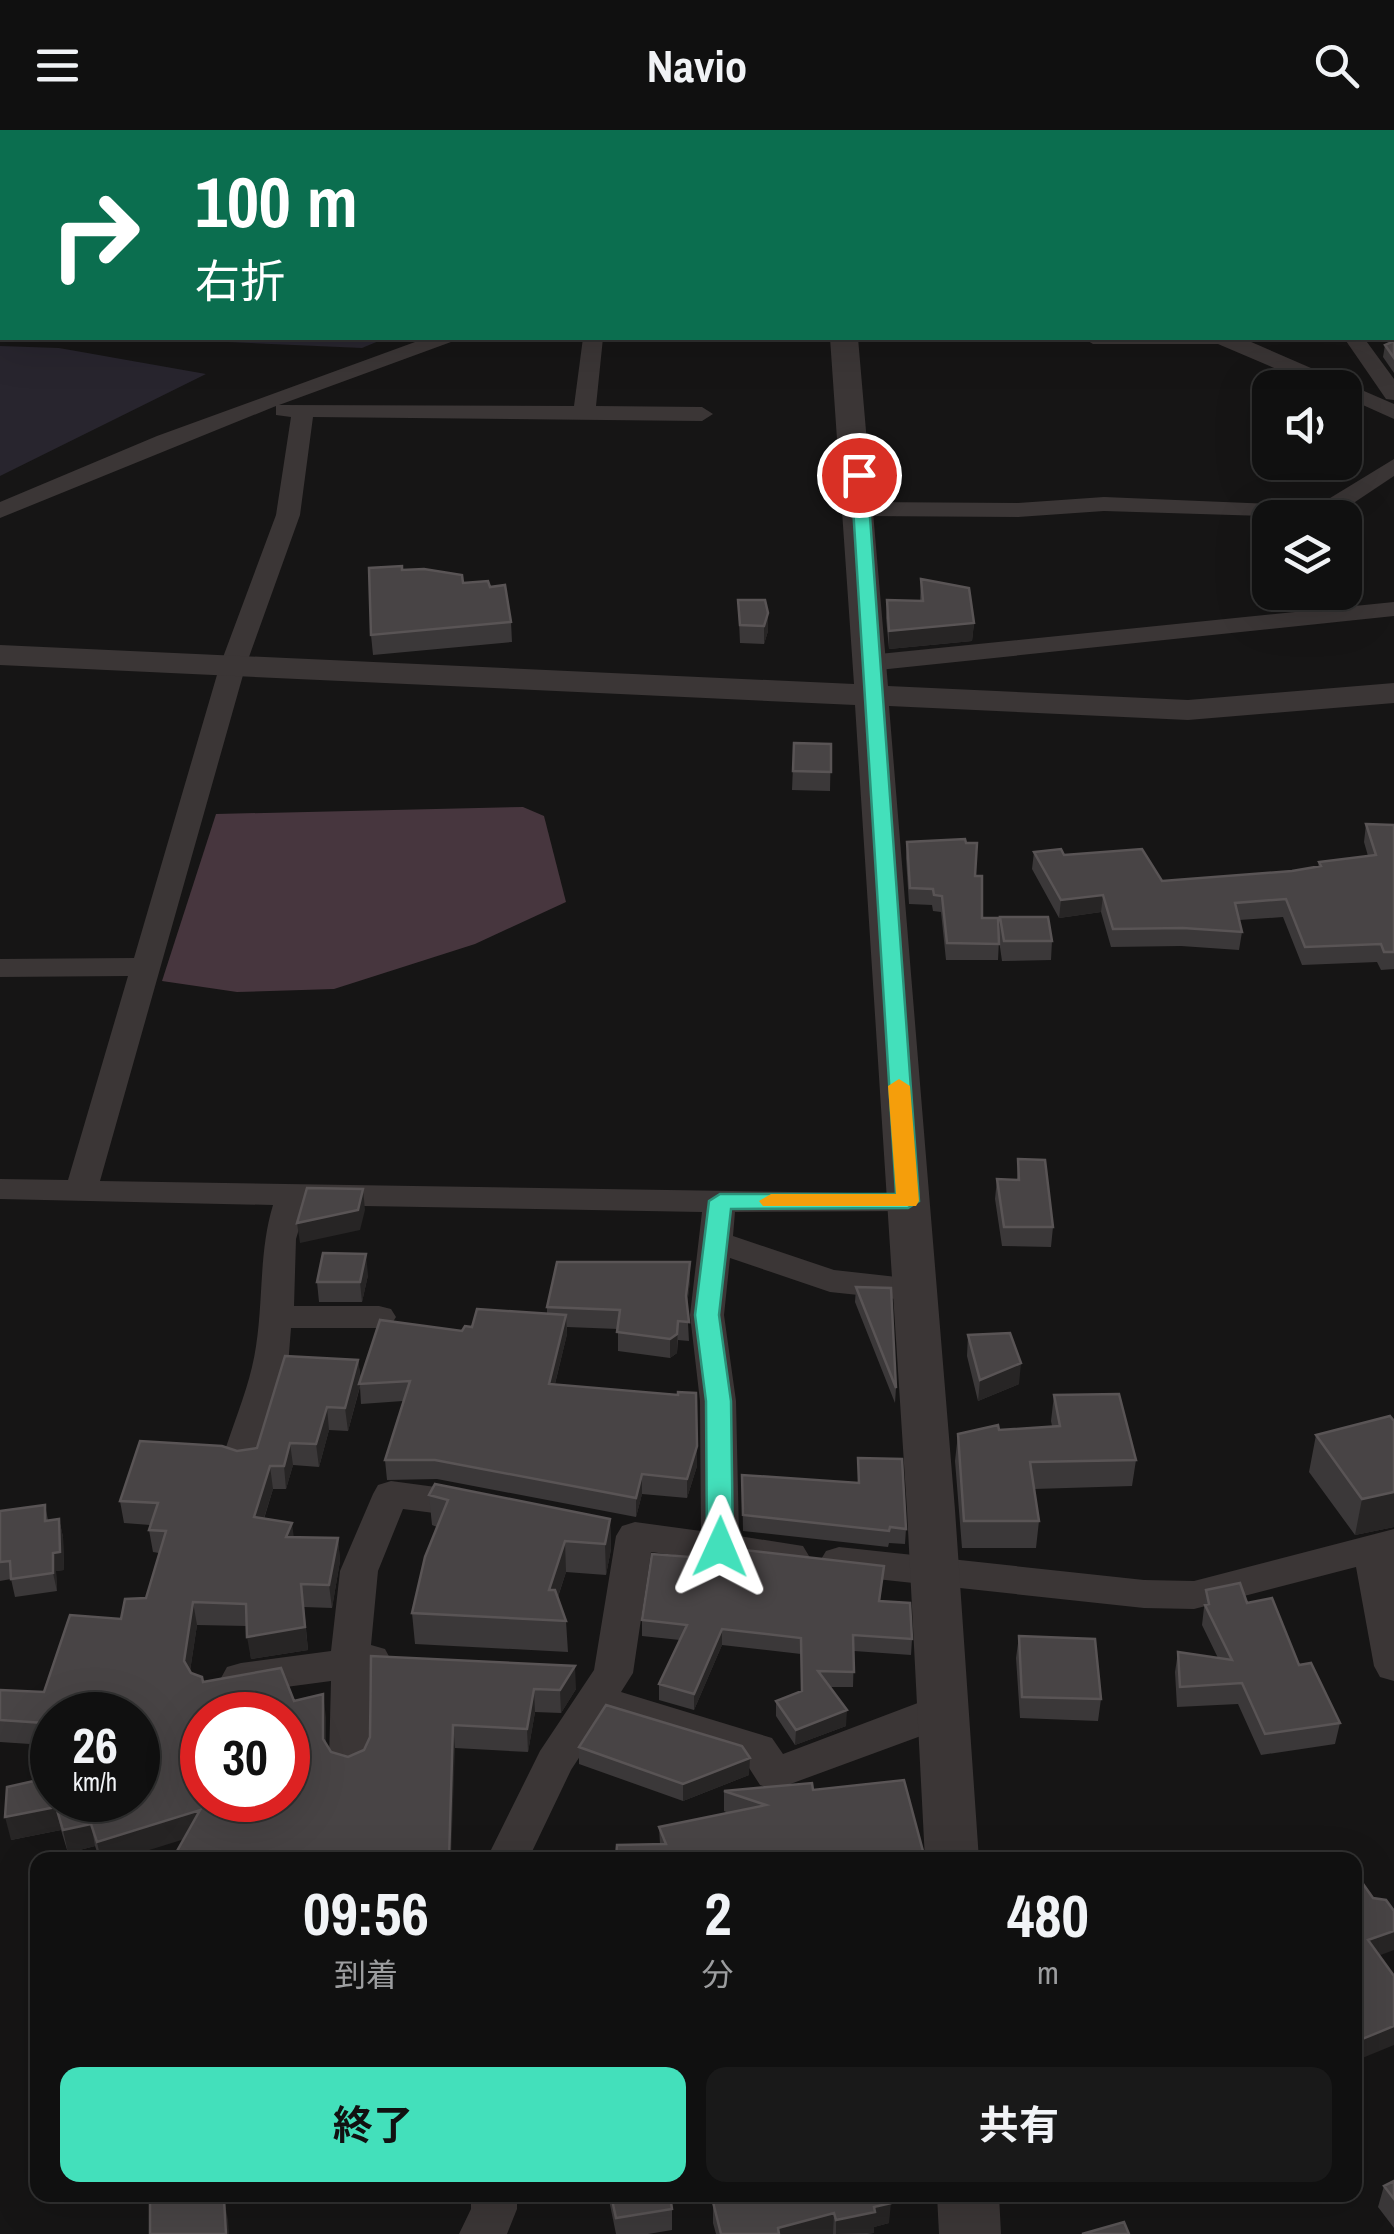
<!DOCTYPE html>
<html lang="ja">
<meta charset="utf-8">
<style>
body{margin:0;font-family:"Archivo Narrow","Noto Sans JP",sans-serif;background:#191919;color:#f1f3f6;height:100vh;display:flex;flex-direction:column;font-size:38px;white-space:nowrap}
*{box-sizing:border-box;margin:0}
p{font-size:32px;color:#9c9d9f}
.icon{flex:none;width:55px;height:55px;fill:none;stroke:currentColor;stroke-width:2;stroke-linecap:round;stroke-linejoin:round}
.map{position:relative;flex:1;overflow:hidden}
.side{position:absolute;left:30px;top:1722px;width:1332px;height:350px;display:flex;flex-direction:column;background:#101010;border-radius:20px;box-shadow:0 10px 40px #0002,0 0 0 2px #303030}
.side>*{flex:none}
.hud{position:absolute;left:0px;top:0px;width:1395px;height:210px;box-shadow:0 10px 40px #0002,0 0 0 2px #303030;background:#0b6e4f;color:#fff;overflow:hidden}
.controls{position:absolute;left:1252px;top:240px;display:grid;gap:20px}
.controls a{display:grid;place-items:center;width:110px;height:110px;border-radius:20px;background:#101010;box-shadow:0 10px 40px #0002,0 0 0 2px #303030;font-size:50px}
.speed{position:absolute;left:30px;top:1562px;display:flex;gap:20px;font-size:50px;font-weight:700;text-align:center}
.speed>*{display:grid;place-content:center;width:130px;height:130px;border-radius:50%;background:#101010;box-shadow:0 10px 40px #0002,0 0 0 2px #303030;line-height:1}
.speed small{font-size:25px;font-weight:400}
.speed .limit{border:15px solid #d22;background:#fff;color:#111}
.pin{position:absolute;display:grid;place-items:center;width:85px;height:85px;color:#fff;margin:-42px;border:5px solid #fff;border-radius:50%;box-shadow:0 2px 10px #0007}
.me{position:absolute;width:110px;margin:-55px;rotate:1deg;stroke-linejoin:round;filter:drop-shadow(0 0 8px #0008)}
.turn{display:flex;align-items:center;gap:35px;height:210px;padding:0 30px;font-size:45px}
.turn .icon{width:130px;height:130px;stroke-width:2.5}
.turn b{display:block;font-size:70px;line-height:85px}
.eta{display:flex;justify-content:space-evenly;align-items:center;height:170px;text-align:center}
.eta b{font-size:60px;font-weight:700;line-height:70px}
.action{display:flex;gap:20px;margin-top:auto;padding:20px 30px}
.action a{flex:1;height:115px;border-radius:20px;background:#43e0bb;color:#111;font-size:40px;font-weight:700;line-height:115px;text-align:center}
.action a+a{background:#191919;color:#f1f3f6}
header{display:flex;justify-content:space-between;align-items:center;height:130px;padding:0 30px;background:#101010;font-size:45px;font-weight:700}
.map>svg:first-child{display:block}
.green{fill:#28252e}
.water{fill:#47363e}
.lines{fill:none;stroke-linecap:round;stroke-linejoin:round}
.stream{stroke:#47363e;stroke-width:6}
.minor{fill:#3b3636;fill-rule:evenodd}
.tertiary{fill:#3b3636;fill-rule:evenodd}
.wall{fill:#3b3839}
.shaded-wall{fill:#272525}
.building{fill:#484445;stroke:#595455;stroke-width:2.5;fill-rule:evenodd}
.route{fill:#43e0bb;stroke:#2c927a;stroke-width:2.5}
.slow{fill:#f59e0b}
</style>
<header><svg class="icon" aria-label="menu" viewBox="0 0 24 24"><path d="M4 6h16M4 12h16M4 18h16"/></svg>Navio<svg class="icon" aria-label="search" viewBox="0 0 24 24"><circle cx="10" cy="10" r="6"/><path d="M15 15l6 6"/></svg></header>
<div class="map">
<svg width="1394" height="2104" viewBox="0 0 1394 2104">
<rect width="100%" height="100%" fill="#161515"/>
<!-- green -->
<path class="green" d="M0,0H394L399,2H2V201Z
M137,208H386L362,218Z
M0,216L59,218L206,244L0,346Z"/>
<!-- water -->
<path class="water" d="M523,677L544,686L566,772L475,814L334,859L237,862L162,851L216,684Z"/>
<g class="lines">
<!-- stream -->
<path class="stream" d="M537,0L541,2"/>
<!-- minor -->
<path class="minor" d="M1392,188H1394V200H1392Z
M426,208H454L451,212L279,275L574,276L583,208H603L596,276L702,277L713,284L702,291L313,287L300,385L245,538L100,1051L920,1064L924,1071L920,1078L908,1081L735,1082L733,1106L834,1140L915,1149L927,1152L932,1160L927,1168L915,1171L830,1162L730,1128L724,1185L736,1271L739,1406L803,1416L809,1426L803,1436L790,1440L651,1422L633,1543L621,1562L772,1608L783,1624L923,1571L945,1566L959,1570L965,1581L959,1592L774,1660L760,1655L744,1630L605,1588L571,1640L528,1730H486L540,1621L594,1540L616,1406L622,1396L635,1392L701,1401L700,1271L690,1185L702,1082L306,1075L296,1109L294,1176H379L391,1179L396,1187L391,1195L379,1198H291L288,1236L259,1327L254,1336L241,1340L228,1336L223,1327C232,1297 245,1267 252,1237C265,1183 257,1127 273,1075L0,1069V1049L68,1050L128,846L0,847V829L134,828L219,538L276,385L291,287L276,285V276L0,388V372L157,306Z
M1083,208H1242L1394,274V289L1345,267V258H1321L1218,214H1093Z
M1344,208H1364L1394,249V270L1386,269Z
M1394,329V346L1331,388L1104,381L1018,387L862,386L850,379L862,372L1018,373L1104,367L1317,376Z
M1394,472V486L869,541L856,533L869,525Z
M391,1351L473,1362L486,1366L492,1375L486,1384L473,1388L403,1379L378,1441L371,1515L385,1519L391,1530L385,1541L370,1545L369,1630L363,1641L349,1646L335,1641L329,1630L331,1551L241,1563L227,1559L221,1548L227,1537L241,1533L331,1521L340,1441L373,1364L378,1355Z
M1394,1399V1551L1380,1547L1374,1536L1356,1437L1194,1479L1144,1478L839,1445L826,1441L820,1431L826,1421L839,1417L1144,1450L1194,1451Z
M471,2065H517V2079L507,2104H459L471,2079Z"/>
<!-- tertiary -->
<path class="tertiary" d="M830,208H858L888,556L1188,570L1394,553V573L1188,590L889,576L955,1380L979,1730H925L907,1380L855,575L0,535V515L854,554Z
M937,2065H999L1001,2104H939Z"/>
</g>
<!-- wall -->
<path class="wall" d="M1394,211V243L1383,227L1385,215Z
M402,440L463,453L511,492L512,512L373,525L371,505Z
M921,449L974,493L972,511L889,519L886,488L887,470L920,471Z
M738,470H765L768,501L764,514L740,513Z
M794,613L831,614L830,661L792,660Z
M1366,694L1394,695V839L1381,840L1377,832L1302,835L1283,787L1239,790L1242,802L1239,820L1181,816L1111,817L1101,782L1059,788L1032,739L1034,722L1064,725L1162,751L1292,741L1318,737L1319,732L1368,726L1364,712Z
M907,712L975,746L982,788L999,803L1000,787L1052,811L1051,830L1002,831L999,810L998,830H946L941,782L933,781L932,775L909,774L906,728Z
M1018,1029L1053,1097L1051,1117L1002,1116L995,1069L997,1049L1017,1050Z
M368,1145L362,1172H319L317,1152Z
M690,1150L687,1176L689,1211L678,1210L677,1223L670,1228L618,1221V1199L567,1197V1204L555,1254L697,1336L687,1368L642,1364L636,1387L437,1349L387,1350L385,1330L403,1271L361,1274L360,1257L348,1301L329,1300L319,1337L293,1335L286,1359H273L264,1389L294,1407L338,1408L340,1431L332,1478L304,1477L308,1520L251,1529L247,1496L197,1495L190,1541L191,1543L203,1552L294,1571L326,1587V1614L331,1622L348,1627L364,1620L370,1607L371,1526L576,1559L561,1583L535,1582L528,1622L455,1618L117,1730H100L95,1716L68,1723L61,1700L11,1710L47,1648L45,1615L0,1612V1560L44,1562L121,1489L146,1468L159,1423L153,1422L149,1400L150,1395L124,1393L120,1371L237,1321L257,1318L358,1230L361,1250L472,1197L547,1183V1177Z
M856,1157L896,1258L895,1273L855,1172Z
M968,1205L1019,1254L978,1271L967,1226Z
M1054,1265L1136,1330L1132,1356L1034,1359L1039,1391L1036,1418H962L955,1331L958,1304L1052,1296L1051,1291Z
M1394,1291V1397L1355,1405L1309,1342L1316,1305Z
M858,1328L906,1399L905,1414L889,1413L888,1417L743,1401L742,1345L858,1353Z
M429,1365L610,1389L611,1419L606,1445L566,1442L558,1467L566,1491L568,1522L415,1514L412,1483L437,1397L432,1395Z
M45,1375L48,1390L59,1389L63,1407L64,1440L56,1441L57,1461L15,1467L11,1449L0,1451V1381Z
M716,1429L884,1436L880,1471L912,1509L911,1525L854,1521L853,1557H830L846,1596L795,1615L776,1586V1571L801,1561V1524L722,1515L694,1580L659,1570V1554L680,1510L642,1506V1490Z
M1206,1460L1247,1473L1299,1535L1340,1593L1335,1614L1261,1625L1238,1574L1177,1577L1175,1542L1178,1522L1218,1528L1202,1495Z
M1019,1506L1101,1569L1098,1591L1020,1588L1016,1528Z
M579,1617L749,1645L683,1671L579,1634Z
M813,1660L924,1725L923,1730H612L660,1714L659,1697L728,1683L724,1681V1661Z
M1394,2051V2098L1378,2077L1384,2056Z
M608,2065H670L672,2079V2100L648,2104H616Z
M750,2065L889,2093L874,2097V2103L867,2104H716L713,2093V2072Z"/>
<!-- shaded-wall -->
<path class="shaded-wall" d="M768,483V501L764,514V496Z
M974,493L972,511L889,519V501Z
M1103,765L1101,782L1059,788L1061,770Z
M363,1059L365,1080L360,1100L300,1113L297,1093Z
M366,1124L368,1145L362,1172L360,1152Z
M690,1132V1150L686,1185V1166Z
M566,1185L567,1204L550,1274L549,1254Z
M678,1191L677,1223L670,1228V1209Z
M358,1230L361,1252L348,1301L345,1278Z
M1021,1233L1019,1254L978,1271L980,1250Z
M327,1277L329,1300L319,1337L316,1314Z
M290,1313L293,1335L286,1359L284,1336Z
M697,1316V1336L687,1368V1349Z
M270,1336L273,1359L257,1410L254,1387Z
M642,1344V1364L636,1387V1368Z
M1394,1362V1397L1355,1405L1362,1369Z
M59,1389L63,1407L64,1440L56,1441L57,1461L53,1443V1423Z
M610,1389L611,1419L606,1445L605,1414Z
M292,1393L295,1416L286,1407Z
M338,1408L340,1431L332,1478L329,1455Z
M565,1411L566,1442L550,1490L549,1460Z
M301,1454L308,1520L251,1529L247,1507Z
M193,1472L197,1495L188,1554L184,1531Z
M722,1499V1515L694,1580V1564Z
M575,1536L576,1559L561,1583L560,1560Z
M534,1559L535,1582L528,1622L527,1599Z
M323,1564L326,1587V1632L323,1609Z
M847,1580L846,1596L795,1615L796,1600Z
M453,1595L455,1618L451,1730H449Z
M750,1628L749,1645L683,1671V1654Z
M56,1677L61,1700L11,1710L5,1687Z
M200,1680L204,1703L117,1730H101L97,1712Z
M91,1694L95,1716L68,1723L63,1700Z
M1394,1801V1820L1362,1832L1368,1810Z
M1394,1896V1915L1355,1931V1912Z
M224,2069L228,2090L229,2104H226Z
M891,2073L889,2093L874,2097V2103L836,2104V2090Z
M834,2083L833,2104H778V2098Z"/>
<!-- building -->
<path class="building" d="M607,0H785L784,2H618Z
M1116,0H1394V51H1392V2H1114Z
M1392,66L1394,67V98H1392Z
M1394,211V228L1385,215Z
M402,436V440L424,439L462,445L463,453L488,451L490,457L505,455L511,492L371,505L369,438Z
M921,449L969,458L974,493L889,501L887,470L923,471Z
M738,470H765L768,483L764,496L740,495Z
M794,613L831,614V642L793,641Z
M1366,694L1394,695V822H1384L1381,814L1305,817L1286,769L1235,773L1242,802L1183,798L1113,799L1103,765L1061,770L1034,722L1061,719L1064,725L1142,719L1162,751L1292,741L1321,736L1319,732L1376,725Z
M965,709L966,713H977L975,746H982V788H998L999,814L947,813L942,766L934,765L933,759L910,758L907,712Z
M1000,787H1048L1052,811H1004Z
M1018,1029L1045,1030L1053,1097H1004L997,1049L1019,1050Z
M307,1058L363,1059L358,1080L297,1093Z
M323,1123L366,1124L360,1152H317Z
M557,1132H690L686,1166L689,1192L678,1191L677,1204L670,1209L617,1202L620,1180L547,1177Z
M856,1157L891,1158L896,1258Z
M477,1179L566,1185L549,1254L678,1265V1262L696,1263L697,1316L687,1349L642,1344L636,1368L435,1330H385L410,1251L359,1254L380,1190L462,1201L465,1196L472,1197Z
M1010,1203L1021,1233L980,1250L968,1205Z
M285,1226L358,1230L345,1278L327,1277L316,1314L290,1313L284,1336H270L254,1387L292,1393L286,1407L338,1408L329,1455L301,1454L305,1497L247,1507L246,1474L193,1472L184,1531L191,1543L202,1547L203,1552L281,1538L294,1571L323,1564V1609L331,1622L348,1627L364,1620L370,1607L371,1526L575,1536L560,1560L534,1559L527,1599L453,1595L449,1730H172L200,1680L97,1712L91,1694L63,1700L56,1677L5,1687L7,1657L47,1648L44,1593L0,1590V1560L44,1562L70,1485L121,1489L125,1469L146,1468L166,1401L149,1400L158,1373L120,1371L140,1311L222,1316L237,1321L257,1318ZM52,1585H138V1670H52ZM202,1585H288V1670H202Z
M1119,1264L1136,1330L1030,1332L1039,1391H964L958,1304L998,1295L999,1300L1060,1296L1054,1265Z
M1390,1286L1394,1291V1362L1362,1369L1316,1305Z
M858,1328L902,1329L906,1399L890,1397L889,1401L743,1385L742,1345L859,1353Z
M435,1354L610,1389L605,1414L565,1411L549,1460H555L566,1491L412,1483L425,1427L448,1370L429,1365Z
M45,1375V1391L59,1389L60,1422L53,1423V1443L11,1449L10,1431L0,1432V1381Z
M718,1417L884,1436L879,1471L910,1473L912,1509L853,1505L854,1542L818,1541L847,1580L796,1600L776,1571L802,1561L801,1508L722,1499L694,1564L659,1554L687,1495L642,1490L652,1424L716,1429Z
M1240,1453L1247,1473L1272,1468L1299,1535L1311,1533L1340,1593L1265,1604L1242,1553L1180,1557L1178,1522L1232,1530L1205,1475L1209,1474L1206,1460Z
M1019,1506L1095,1509L1101,1569L1022,1567Z
M606,1575L742,1616L750,1628L683,1654L579,1617Z
M904,1650L924,1725L896,1728V1730H612V1728H616L617,1715L666,1714L659,1697L766,1675L724,1661L812,1653L813,1660Z
M1361,1751L1373,1768L1386,1770L1394,1781V1801L1368,1810L1394,1846V1896L1355,1912V1752Z
M1394,2051V2069L1384,2056Z
M150,2065H216V2068L224,2069L226,2104H150Z
M611,2065H670L672,2079L616,2088Z
M750,2065H889L891,2073L874,2077L875,2082L836,2090L834,2083L778,2098L779,2104H721L713,2072Z
M1124,2092L1129,2104H1082Z"/>
<!-- route -->
<path class="route" d="M859,340L867,345L919,1071L908,1078L731,1079L719,1185L731,1271L733,1417L729,1424H711L707,1417L706,1271L695,1185L709,1071L720,1064H896L851,345Z"/>
<!-- slow -->
<path class="slow" d="M899,949L910,956L919,1071L916,1076H763L759,1071L771,1064H896L888,956Z"/>
</svg>
<div class="controls">
<a><svg class="icon" aria-label="sound" viewBox="0 0 24 24"><path d="M4 9h4l5-4v14l-5-4H4zM17 9q2 3 0 6"/></svg></a>
<a><svg class="icon" aria-label="layers" viewBox="0 0 24 24"><path d="M12 4l9 5-9 5-9-5zM3 14l9 5 9-5"/></svg></a>
</div>
<div class="speed"><div>26<small>km/h</small></div><div class="limit">30</div></div>
<div class="pin" style="left:859px;top:345px;background:#d93025"><svg class="icon" aria-label="arrive" viewBox="0 0 24 24"><path d="M6 21V4h12l-3 4 3 4H6"/></svg></div>
<svg class="me" style="left:720px;top:1417px" viewBox="-20 -20 40 40"><path d="M0-17L14 15 0 8-14 15z" fill="#43e0bb" stroke="#fff" stroke-width="4"/></svg>
<div class="hud">
<div class="turn"><svg class="icon" aria-label="right" viewBox="0 0 24 24"><path d="M7 20v-9h11M14 6l5 5-5 5"/></svg><div><b>100 m</b>右折</div></div>
</div>
<section class="side">
<div class="eta">
<div><b>09:56</b><p>到着</p></div>
<div><b>2</b><p>分</p></div>
<div><b>480</b><p>m</p></div>
</div>
<div class="action"><a>終了</a><a>共有</a></div>
</section>
</div>
